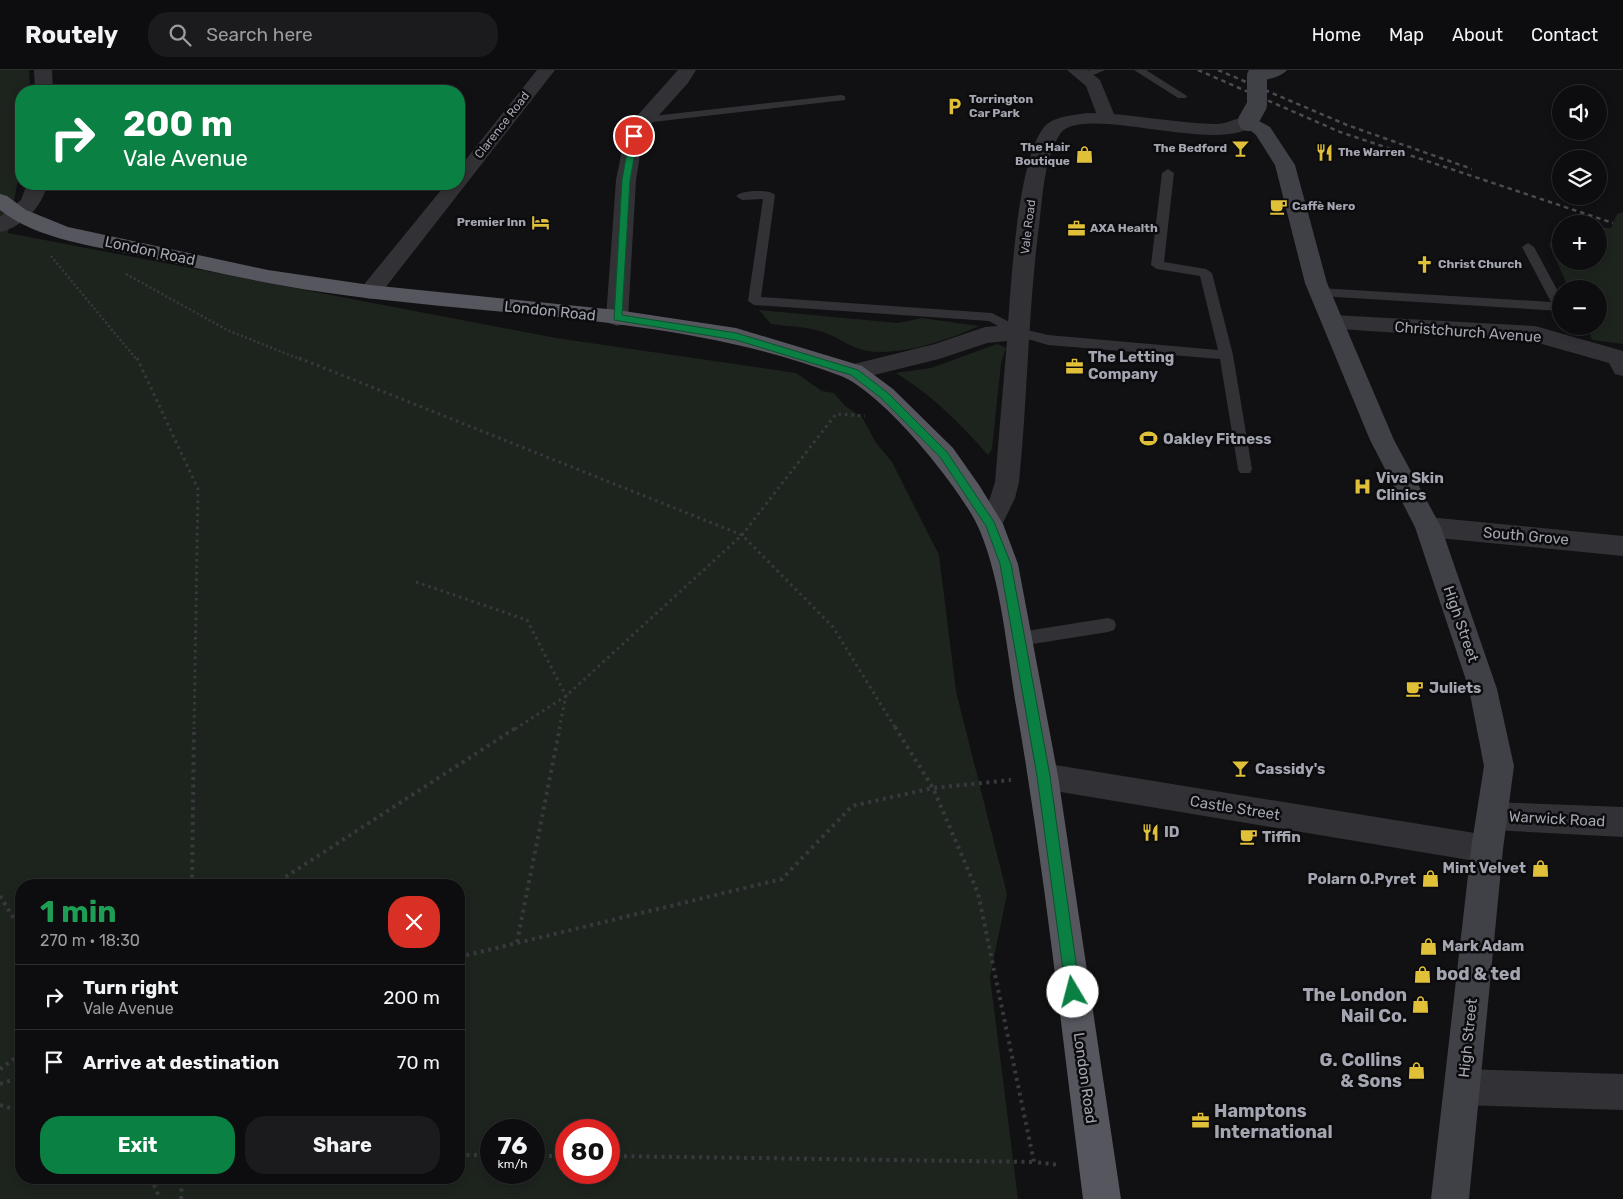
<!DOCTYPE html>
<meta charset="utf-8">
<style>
body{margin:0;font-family:Rubik,sans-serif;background:#1b1a1c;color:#f1f3f6;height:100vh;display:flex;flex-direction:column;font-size:19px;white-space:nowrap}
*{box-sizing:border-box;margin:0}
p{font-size:16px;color:#9a9b9e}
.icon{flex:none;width:28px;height:28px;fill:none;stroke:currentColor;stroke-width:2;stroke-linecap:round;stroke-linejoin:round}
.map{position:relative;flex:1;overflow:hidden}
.panel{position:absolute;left:15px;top:809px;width:450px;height:305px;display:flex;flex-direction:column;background:#0d0c0e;border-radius:20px;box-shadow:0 2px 8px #0003,0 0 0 1px #2d2c2e}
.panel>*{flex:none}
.banner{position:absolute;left:15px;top:15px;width:450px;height:105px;border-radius:20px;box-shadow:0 2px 8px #0003,0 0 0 1px #2d2c2e;background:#0b8043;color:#fff;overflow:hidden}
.tools{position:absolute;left:1552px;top:15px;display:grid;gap:10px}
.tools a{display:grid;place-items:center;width:55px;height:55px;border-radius:50%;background:#0d0c0e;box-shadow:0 2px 8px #0003,0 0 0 1px #2d2c2e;font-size:25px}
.speed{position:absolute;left:480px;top:1049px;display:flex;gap:10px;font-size:25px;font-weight:700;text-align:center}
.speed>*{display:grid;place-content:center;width:65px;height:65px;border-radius:50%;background:#0d0c0e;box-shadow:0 2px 8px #0003,0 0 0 1px #2d2c2e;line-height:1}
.speed small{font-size:12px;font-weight:400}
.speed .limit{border:8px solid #d22;background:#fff;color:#111}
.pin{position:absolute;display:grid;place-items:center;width:42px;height:42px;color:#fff;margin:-21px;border:2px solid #fff;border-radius:50%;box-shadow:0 1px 5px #0007}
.me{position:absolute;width:55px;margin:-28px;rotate:352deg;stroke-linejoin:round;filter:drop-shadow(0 0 4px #0008)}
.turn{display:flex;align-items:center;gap:18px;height:105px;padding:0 25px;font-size:22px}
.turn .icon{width:65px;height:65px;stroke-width:2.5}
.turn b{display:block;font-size:35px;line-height:42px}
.round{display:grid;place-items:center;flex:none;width:52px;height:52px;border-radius:20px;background:#1b1a1c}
.headline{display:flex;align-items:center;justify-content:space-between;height:85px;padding:0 25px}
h1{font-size:30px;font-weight:700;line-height:38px;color:#1e9e55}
.cta{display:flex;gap:10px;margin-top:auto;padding:10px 25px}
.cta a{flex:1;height:58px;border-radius:20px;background:#0b8043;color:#fff;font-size:20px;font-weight:700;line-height:58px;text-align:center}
.cta a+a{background:#1b1a1c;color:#f1f3f6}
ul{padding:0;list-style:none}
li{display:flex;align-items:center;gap:15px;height:65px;padding:0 25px;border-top:1px solid #2d2c2e}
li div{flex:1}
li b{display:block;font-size:19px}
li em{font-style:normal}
header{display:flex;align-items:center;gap:30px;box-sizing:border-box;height:70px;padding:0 25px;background:#0d0c0e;border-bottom:1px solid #2d2c2e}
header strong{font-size:24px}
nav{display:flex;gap:28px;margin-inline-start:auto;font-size:18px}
.search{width:350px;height:45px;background:#1b1a1c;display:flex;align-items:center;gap:12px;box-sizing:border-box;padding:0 18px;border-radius:20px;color:#9a9b9e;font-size:19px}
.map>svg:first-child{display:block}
.green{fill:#1d241e;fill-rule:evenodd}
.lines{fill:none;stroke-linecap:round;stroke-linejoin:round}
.path-far2{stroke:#38393d;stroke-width:2.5;stroke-dasharray:2 2.5;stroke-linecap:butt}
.path-far1{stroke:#38393d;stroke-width:3;stroke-dasharray:2.5 4;stroke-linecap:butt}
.path{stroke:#38393d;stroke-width:4;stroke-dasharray:3 4.5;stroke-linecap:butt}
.service{fill:#323236;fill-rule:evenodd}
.pedestrian{fill:#323236;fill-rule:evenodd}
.minor{fill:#323236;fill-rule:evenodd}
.tertiary{fill:#323236;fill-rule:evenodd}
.secondary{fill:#404146;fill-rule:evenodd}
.trunk{fill:#56575e;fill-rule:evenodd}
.rail{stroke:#4b4c51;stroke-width:2.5;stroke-dasharray:4.5 4;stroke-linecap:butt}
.secondary-bridge{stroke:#404146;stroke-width:20}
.route{fill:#0b8043;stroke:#07532c}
.labels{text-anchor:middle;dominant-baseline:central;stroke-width:5;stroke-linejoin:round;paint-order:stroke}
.far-poi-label{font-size:12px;font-weight:bold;fill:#a3a5b1;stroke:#0c0b0d;text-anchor:start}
.far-street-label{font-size:12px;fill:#a3a5b1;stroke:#0c0b0d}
.street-label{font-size:15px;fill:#a3a5b1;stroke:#0c0b0d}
.poi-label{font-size:15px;font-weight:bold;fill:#a3a5b1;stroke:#0c0b0d;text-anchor:start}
.near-poi-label{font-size:18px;font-weight:bold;fill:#a3a5b1;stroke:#0c0b0d;text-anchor:start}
</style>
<header>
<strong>Routely</strong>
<div class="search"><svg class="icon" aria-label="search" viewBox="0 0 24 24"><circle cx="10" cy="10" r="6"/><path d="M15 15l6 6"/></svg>Search here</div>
<nav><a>Home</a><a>Map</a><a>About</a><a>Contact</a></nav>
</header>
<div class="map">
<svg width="1623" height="1129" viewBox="0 0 1623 1129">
<rect width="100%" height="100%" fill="#111012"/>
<!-- green -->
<path class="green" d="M0,0H29L30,21H21V94L8,163L556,268L796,303L822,321L834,323L845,336L862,347L876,373L892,392L939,485L956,621L1007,824L990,907L1018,1129H0ZM21,815H459V1108H21ZM491,1060H534V1102H491ZM566,1060H609V1102H566Z
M1623,142V274L1592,270L1586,256H1599V219H1569L1549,174L1561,162V191H1599V158H1611L1617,144Z
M759,240L898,253L922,248L979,256C949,270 901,286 867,281C850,278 837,266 820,261C805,257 787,256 771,254Z
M997,274L1006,278L1001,293L992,379L988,385C959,352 934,327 896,303L931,298Z"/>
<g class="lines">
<!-- path-far2 -->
<path class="path-far2" d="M51,186L137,290
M126,204L227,260L302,290"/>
<!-- path-far1 -->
<path class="path-far1" d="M137,288L198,419L194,659
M299,288L742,465L833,557L896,659
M416,512L527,550L566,626L559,659
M515,659L566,626L742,465L836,344L865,346"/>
<!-- path -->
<path class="path" d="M895,657L933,718L978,823L1034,1092L1060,1095
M192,815L194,657
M273,815L517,657
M0,826L21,860
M517,872L560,657
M459,887L782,809L852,736L933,718L1011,710
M0,999L21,984
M0,1014L21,1007
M0,1035L21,1041
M459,1085H491
M534,1086H566
M609,1086L1034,1092
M151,1108L160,1129
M181,1129L182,1108"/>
<!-- service -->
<path class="service" d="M1090,0H1105L1084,9L1079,6Z
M1134,0H1146L1187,26L1186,28H1178Z
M841,25L845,26V30L644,53L638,50L644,47Z
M1168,99L1174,103L1164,192L1206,199L1212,203L1233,285L1252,399L1250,403H1240L1238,399L1220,289L1048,275L1014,265L989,251L754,235L748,231L763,129L742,130L736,126C742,120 769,119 775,125L761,227L992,243L1023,259L1048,265L1218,280L1200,206L1157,199L1151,195L1162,103Z
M1528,173L1534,177L1561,227V241L1320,226L1314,222L1320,218L1551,232L1522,177Z
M1108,548L1114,550L1116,555L1114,560L1108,562L1020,576L1014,574L1012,569L1014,564L1020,562Z"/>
<!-- pedestrian -->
<path class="pedestrian" d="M1043,693L1487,765L1497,769L1501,779L1497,789L1487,793L1043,719L1033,715L1029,706L1033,697Z"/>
<!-- minor -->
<path class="minor" d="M34,0H52L53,21H35Z
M537,0H555L378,227L370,229L362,227L359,222L362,217L446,114H459V98Z
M678,0H696L688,13L652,53L643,66L636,110L628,248L625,253L617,256L609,253L606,248L616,110L625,66L637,46Z
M1067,0H1087L1100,10L1116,49L1114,53H1100L1086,16Z
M27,114H47C43,137 22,157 0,162V147L21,130Z
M1333,245L1535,256L1623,281V306L1615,304L1609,293L1535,272L1325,258L1322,253L1325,248Z
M1428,447L1623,466V486L1428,467L1419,464L1415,457L1419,450Z
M1492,732L1623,737V767L1492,760L1481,756L1477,746L1481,736Z
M1463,999L1623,1004V1040L1463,1035L1451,1029L1445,1017L1451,1005Z"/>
<!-- tertiary -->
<path class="tertiary" d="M1087,43C1130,43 1171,53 1214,54C1228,55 1240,44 1255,47L1257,51C1230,90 1082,31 1060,64C1045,87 1043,121 1040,148C1028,236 1028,324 1019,412L1015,428L999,461L990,464L981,461L977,454L990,428L995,412L1007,271L987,273L939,289L854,310L846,308L842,302L846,296L854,294L935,274L985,257L1008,255C1011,215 1018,80 1047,54C1057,46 1075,45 1087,43Z"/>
<!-- secondary -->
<path class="secondary" d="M1258,0H1287C1281,8 1260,12 1251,10L1248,6L1251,2Z
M1248,45L1270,57L1295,95L1327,213L1394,370L1441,457L1497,619L1514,696L1503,779L1469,1129H1431L1471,779L1484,696L1469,619L1415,457L1370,370L1305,213L1275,95L1256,65L1239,51L1241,47Z"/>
<!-- trunk -->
<path class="trunk" d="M0,124L7,126L26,140L68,157L268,200L370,215L617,240L736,258L862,296L893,319L953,378L979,415L1003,454L1018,494L1058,706L1121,1129H1083C1062,966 1045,803 1017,641C1007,584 1002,514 980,461C963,420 882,322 841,306C679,244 492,247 322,222C261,213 201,199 141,186C95,176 38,170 0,140Z"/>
<!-- rail -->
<path class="rail" d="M1198,0L1340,62L1613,153
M1218,0L1347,55L1472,99"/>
<!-- secondary-bridge -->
<path class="secondary-bridge" d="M1248,51L1257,35V6"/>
</g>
<!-- route -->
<path class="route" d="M634,64L638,66L630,110L622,245L736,263L858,300L888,323L947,382L994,452L1011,494L1025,569L1050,706L1080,922L1078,927L1073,929L1068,927L1066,922L1037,706L1000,494L986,456L940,387L881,328L851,305L736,270L614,250L622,110L630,66Z"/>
<!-- icons -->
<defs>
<symbol id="parking-bare" viewBox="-9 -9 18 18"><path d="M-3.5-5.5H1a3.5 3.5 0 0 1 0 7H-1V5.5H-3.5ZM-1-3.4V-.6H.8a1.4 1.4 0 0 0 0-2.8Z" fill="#e1c039" stroke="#0c0b0d" stroke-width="2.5" paint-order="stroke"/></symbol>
<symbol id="bar-bare" viewBox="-9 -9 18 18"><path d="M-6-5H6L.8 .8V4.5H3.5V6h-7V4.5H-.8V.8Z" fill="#e1c039" stroke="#0c0b0d" stroke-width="2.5" paint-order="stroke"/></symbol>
<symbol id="restaurant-bare" viewBox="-9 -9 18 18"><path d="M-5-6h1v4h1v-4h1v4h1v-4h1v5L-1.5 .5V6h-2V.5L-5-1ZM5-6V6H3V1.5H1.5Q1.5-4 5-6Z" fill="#e1c039" stroke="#0c0b0d" stroke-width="2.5" paint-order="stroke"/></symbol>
<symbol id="shop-bare" viewBox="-9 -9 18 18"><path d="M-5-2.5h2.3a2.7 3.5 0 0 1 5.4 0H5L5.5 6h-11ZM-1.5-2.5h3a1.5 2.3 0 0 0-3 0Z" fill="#e1c039" stroke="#0c0b0d" stroke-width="2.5" paint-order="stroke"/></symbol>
<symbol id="cafe-bare" viewBox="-9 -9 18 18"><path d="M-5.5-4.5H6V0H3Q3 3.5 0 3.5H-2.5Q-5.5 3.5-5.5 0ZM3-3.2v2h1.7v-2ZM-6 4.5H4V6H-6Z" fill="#e1c039" stroke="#0c0b0d" stroke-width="2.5" paint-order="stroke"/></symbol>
<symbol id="hotel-bare" viewBox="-9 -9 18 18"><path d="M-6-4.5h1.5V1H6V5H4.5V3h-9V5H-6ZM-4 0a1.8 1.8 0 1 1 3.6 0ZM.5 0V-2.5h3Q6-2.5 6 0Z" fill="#e1c039" stroke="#0c0b0d" stroke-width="2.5" paint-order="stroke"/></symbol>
<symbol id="office-bare" viewBox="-9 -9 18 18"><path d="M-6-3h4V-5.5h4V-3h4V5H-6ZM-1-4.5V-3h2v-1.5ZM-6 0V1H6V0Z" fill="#e1c039" stroke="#0c0b0d" stroke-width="2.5" paint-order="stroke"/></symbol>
<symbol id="church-bare" viewBox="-9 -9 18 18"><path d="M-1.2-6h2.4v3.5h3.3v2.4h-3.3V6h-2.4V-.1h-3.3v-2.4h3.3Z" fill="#e1c039" stroke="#0c0b0d" stroke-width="2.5" paint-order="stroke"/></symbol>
<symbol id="stadium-bare" viewBox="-9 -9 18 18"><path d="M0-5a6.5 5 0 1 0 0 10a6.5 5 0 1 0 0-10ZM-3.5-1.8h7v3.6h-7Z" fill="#e1c039" stroke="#0c0b0d" stroke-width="2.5" paint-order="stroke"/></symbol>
<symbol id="hospital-bare" viewBox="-9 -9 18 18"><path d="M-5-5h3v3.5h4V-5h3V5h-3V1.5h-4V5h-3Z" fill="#e1c039" stroke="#0c0b0d" stroke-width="2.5" paint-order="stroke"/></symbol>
</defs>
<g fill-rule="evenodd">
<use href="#parking-bare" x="942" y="24" width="25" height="25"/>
<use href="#bar-bare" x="1228" y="66" width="25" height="25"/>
<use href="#restaurant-bare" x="1312" y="70" width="25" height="25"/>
<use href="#shop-bare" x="1072" y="72" width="25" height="25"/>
<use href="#cafe-bare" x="1266" y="124" width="25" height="25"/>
<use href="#hotel-bare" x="528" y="140" width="25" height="25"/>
<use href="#office-bare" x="1064" y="146" width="25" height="25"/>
<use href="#church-bare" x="1412" y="182" width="25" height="25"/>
<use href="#office-bare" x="1062" y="284" width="25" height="25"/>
<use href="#stadium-bare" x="1136" y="356" width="25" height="25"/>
<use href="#hospital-bare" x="1350" y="404" width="25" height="25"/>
<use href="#cafe-bare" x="1402" y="606" width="25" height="25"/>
<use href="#bar-bare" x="1228" y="686" width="25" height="25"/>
<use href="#restaurant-bare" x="1138" y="750" width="25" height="25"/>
<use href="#cafe-bare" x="1236" y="754" width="25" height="25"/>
<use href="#shop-bare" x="1528" y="786" width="25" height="25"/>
<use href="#shop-bare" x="1418" y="796" width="25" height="25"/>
<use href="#shop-bare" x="1416" y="864" width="25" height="25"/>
<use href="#shop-bare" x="1410" y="892" width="25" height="25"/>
<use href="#shop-bare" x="1408" y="922" width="25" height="25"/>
<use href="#shop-bare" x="1404" y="988" width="25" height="25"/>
<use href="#office-bare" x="1188" y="1038" width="25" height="25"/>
</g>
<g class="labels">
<!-- far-poi labels -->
<g class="far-poi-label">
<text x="969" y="29">Torrington<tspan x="969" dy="14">Car Park</tspan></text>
<text x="1070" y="77" text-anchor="end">The Hair<tspan x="1070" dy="14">Boutique</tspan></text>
<text x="1227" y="78" text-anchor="end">The Bedford</text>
<text x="1338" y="82">The Warren</text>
<text x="1292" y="136">Caffè Nero</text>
<text x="526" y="152" text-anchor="end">Premier Inn</text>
<text x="1090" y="158">AXA Health</text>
<text x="1438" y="194">Christ Church</text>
</g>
<!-- far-street labels -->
<g class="far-street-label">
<text transform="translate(502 55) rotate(-52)">Clarence Road</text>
<text transform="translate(1028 157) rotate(-83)">Vale Road</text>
</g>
<!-- street labels -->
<g class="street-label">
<text transform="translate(150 181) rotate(12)">London Road</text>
<text transform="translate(550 241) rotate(6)">London Road</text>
<text transform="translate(1468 262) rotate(4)">Christchurch Avenue</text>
<text transform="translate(1526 466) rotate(5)">South Grove</text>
<text transform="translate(1461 554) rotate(71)">High Street</text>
<text transform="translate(1235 738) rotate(9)">Castle Street</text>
<text transform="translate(1557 749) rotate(3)">Warwick Road</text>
<text transform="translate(1468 968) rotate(-84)">High Street</text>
<text transform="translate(1085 1008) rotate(82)">London Road</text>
</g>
<!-- poi labels -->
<g class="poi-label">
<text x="1088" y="287">The Letting<tspan x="1088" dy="17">Company</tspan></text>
<text x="1163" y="369">Oakley Fitness</text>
<text x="1376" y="408">Viva Skin<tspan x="1376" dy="17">Clinics</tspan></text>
<text x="1429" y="618">Juliets</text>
<text x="1255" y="699">Cassidy's</text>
<text x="1164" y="762">ID</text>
<text x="1262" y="767">Tiffin</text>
<text x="1526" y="798" text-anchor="end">Mint Velvet</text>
<text x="1416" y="809" text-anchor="end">Polarn O.Pyret</text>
<text x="1442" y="876">Mark Adam</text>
</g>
<!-- near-poi labels -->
<g class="near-poi-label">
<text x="1436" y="904">bod &amp; ted</text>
<text x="1407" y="925" text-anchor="end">The London<tspan x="1407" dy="21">Nail Co.</tspan></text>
<text x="1402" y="990" text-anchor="end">G. Collins<tspan x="1402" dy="21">&amp; Sons</tspan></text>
<text x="1214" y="1041">Hamptons<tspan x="1214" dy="21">International</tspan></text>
</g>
</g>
</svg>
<div class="tools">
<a><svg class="icon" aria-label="sound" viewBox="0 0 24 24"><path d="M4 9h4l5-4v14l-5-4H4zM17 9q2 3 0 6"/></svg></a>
<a><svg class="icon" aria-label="layers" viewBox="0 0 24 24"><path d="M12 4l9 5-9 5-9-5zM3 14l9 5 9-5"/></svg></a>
<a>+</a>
<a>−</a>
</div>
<div class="speed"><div>76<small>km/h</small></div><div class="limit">80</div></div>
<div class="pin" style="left:634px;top:66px;background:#d93025"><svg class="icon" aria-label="arrive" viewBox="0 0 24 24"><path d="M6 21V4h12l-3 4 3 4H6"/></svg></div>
<svg class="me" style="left:1073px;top:922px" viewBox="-20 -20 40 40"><circle r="19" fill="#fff"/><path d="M0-13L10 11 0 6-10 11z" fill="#0b8043"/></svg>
<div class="banner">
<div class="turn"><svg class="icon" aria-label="right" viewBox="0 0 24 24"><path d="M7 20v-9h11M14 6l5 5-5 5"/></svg><div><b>200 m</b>Vale Avenue</div></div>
</div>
<section class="panel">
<div class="headline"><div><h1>1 min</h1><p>270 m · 18:30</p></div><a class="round" style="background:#d93025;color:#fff"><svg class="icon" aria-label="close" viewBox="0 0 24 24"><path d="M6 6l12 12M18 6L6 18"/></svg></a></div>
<ul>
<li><svg class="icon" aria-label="right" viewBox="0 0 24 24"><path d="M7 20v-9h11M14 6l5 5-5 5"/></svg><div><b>Turn right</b><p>Vale Avenue</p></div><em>200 m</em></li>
<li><svg class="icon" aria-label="arrive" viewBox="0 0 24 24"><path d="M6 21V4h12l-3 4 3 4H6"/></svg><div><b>Arrive at destination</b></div><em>70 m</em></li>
</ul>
<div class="cta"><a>Exit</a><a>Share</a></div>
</section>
</div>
